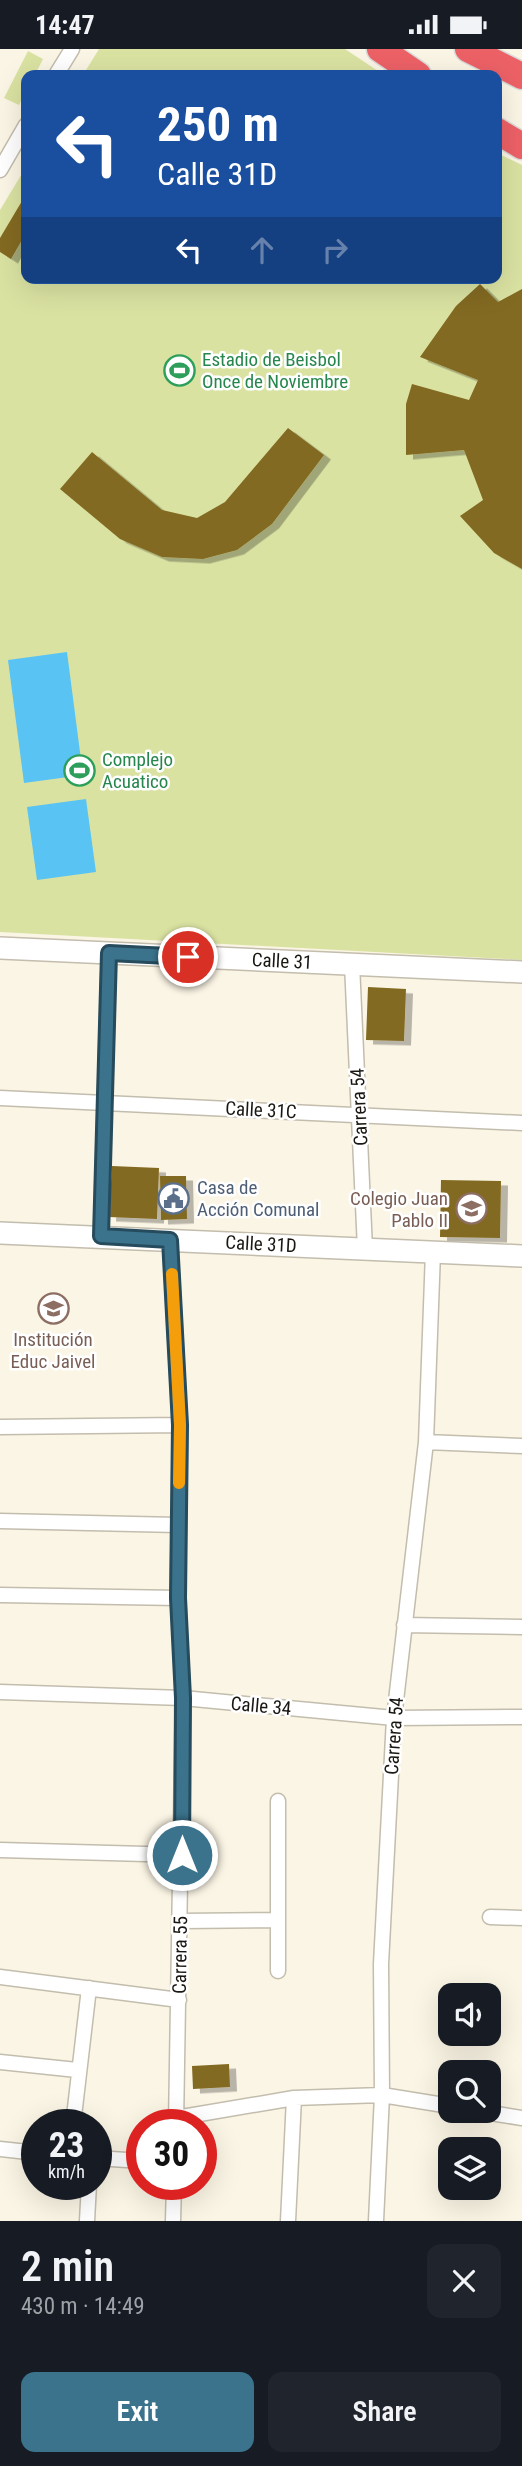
<!DOCTYPE html>
<meta charset="utf-8">
<style>
body{margin:0;font-family:"Roboto Condensed",sans-serif;background:#20242c;color:#f1f3f6;height:100vh;display:flex;flex-direction:column;font-size:26px;white-space:nowrap}
*{box-sizing:border-box;margin:0}
p{font-size:23px;color:#9ea1a6}
.icon{flex:none;width:38px;height:38px;fill:none;stroke:currentColor;stroke-width:2;stroke-linecap:round;stroke-linejoin:round}
.map{position:relative;height:2172px;overflow:hidden}
.sheet{display:flex;flex-direction:column;background:#171b24;flex:1}
.sheet>*{flex:none}
.top-card{position:absolute;left:21px;top:21px;width:481px;height:214px;border-radius:14px;box-shadow:0 7px 28px #0002;background:#1a4fa0;color:#fff;overflow:hidden}
.fabs{position:absolute;left:438px;top:1934px;display:grid;gap:14px}
.fabs a{display:grid;place-items:center;width:63px;height:63px;border-radius:14px;background:#171b24;box-shadow:0 7px 28px #0002;font-size:35px}
.speed{position:absolute;left:21px;top:2060px;display:flex;gap:14px;font-size:35px;font-weight:700;text-align:center}
.speed>*{display:grid;place-content:center;width:91px;height:91px;border-radius:50%;background:#171b24;box-shadow:0 7px 28px #0002;line-height:1}
.speed small{font-size:18px;font-weight:400}
.speed .limit{border:10px solid #d22;background:#fff;color:#111}
.pin{position:absolute;display:grid;place-items:center;width:60px;height:60px;color:#fff;margin:-30px;border:4px solid #fff;border-radius:50%;box-shadow:0 2px 7px #0007}
.me{position:absolute;width:77px;margin:-38px;rotate:0deg;stroke-linejoin:round;filter:drop-shadow(0 0 5px #0008)}
.turn{display:flex;align-items:center;gap:24px;height:147px;padding:0 21px;font-size:32px}
.turn .icon{width:91px;height:91px;stroke-width:2.5}
.turn b{display:block;font-size:49px;line-height:60px}
.lanes{display:flex;align-items:center;height:66px;padding:0 21px;background:#0003;justify-content:center;gap:35px;direction:ltr}
.lanes .off{opacity:.35}
.round{display:grid;place-items:center;flex:none;width:74px;height:74px;border-radius:14px;background:#20242c}
.summary{display:flex;align-items:center;justify-content:space-between;height:119px;padding:0 21px}
h1{font-size:42px;font-weight:600;line-height:52px}
.primary-button{display:flex;gap:14px;margin-top:auto;padding:14px 21px}
.primary-button a{flex:1;height:80px;border-radius:14px;background:#3b738d;color:#fff;font-size:28px;font-weight:600;line-height:80px;text-align:center}
.primary-button a+a{background:#20242c;color:#f1f3f6}
.status{display:flex;justify-content:space-between;align-items:center;height:49px;padding:0 35px;background:#171b24;direction:ltr}
.status svg{height:19px;fill:currentColor}
.map>svg:first-child{display:block}
.green{fill:#dae2a2}
.water{fill:#59c3f3}
.building{fill:#836a21;filter:url(#shadow)}
.lines{fill:none;stroke-linecap:round;stroke-linejoin:round}
.street-casing{stroke:#c3bdae;stroke-width:17}
.secondary-casing{stroke:#c3bdae;stroke-width:24}
.highway-casing{stroke:#dadad9;stroke-width:29}
.street{stroke:#fff;stroke-width:14}
.secondary{stroke:#fff;stroke-width:21}
.highway{stroke:#ec6166;stroke-width:26}
.route-casing{stroke:#264b5c;stroke-width:18}
.route{stroke:#3b738d;stroke-width:12}
.slow{stroke:#f59e0b;stroke-width:12}
.labels{text-anchor:middle;dominant-baseline:central;stroke-width:5;stroke-linejoin:round;paint-order:stroke}
.leisure-label{font-size:19px;fill:#27864d;stroke:#fff;text-anchor:start}
.street-label{font-size:19px;fill:#1a1712;stroke:#fff}
.service-label{font-size:19px;fill:#4e5e75;stroke:#fff;text-anchor:start}
.education-label{font-size:19px;fill:#785e54;stroke:#fff;text-anchor:end}
</style>
<div class="status"><b>14:47</b><svg viewBox="0 0 49 12"><path d="M0 12V9h3v3zM5 12V6h3v6zM10 12V3h3v9zM15 12V0h3v12zM26 1h20v11H26zM47 4h2v5h-2z"/></svg></div>
<div class="map">
<svg width="522" height="2172" viewBox="0 0 522 2172">
<defs>
<filter id="shadow"><feDropShadow dx="7" dy="4.5" stdDeviation="0" flood-color="#0004"/></filter>
</defs>
<rect width="100%" height="100%" fill="#fbf5e5"/>
<!-- green -->
<path class="green" d="M99,0H345L384,26H83Z
M28,2L43,10L35,26H26V42L19,56L4,49Z
M497,104L522,116V911L0,883V161L26,118V229H497Z"/>
<!-- water -->
<path class="water" d="M67,603L83,726L24,734L8,611Z
M86,750L96,823L37,831L27,758Z"/>
<!-- building -->
<path class="building" d="M22,152L26,155V184L11,210L0,203V189Z
M480,235L498,253L522,240V520L494,504L460,467L483,451L464,401L406,406V355L412,335L469,351L478,331L420,308L456,257Z
M288,379L324,406L272,475L237,501L203,510L162,508L120,490L60,440L92,403L162,461L197,469L225,453Z
M368,938L406,940L404,992L366,991Z
M112,1117L159,1119L157,1170L109,1168Z
M160,1127H186L187,1170L161,1171Z
M441,1131L501,1132L500,1189L440,1188Z
M229,2015L230,2038L193,2040L192,2017Z"/>
<g class="lines">
<defs>
<path id="street" d="M56,26L72,0
M0,121L26,76
M352,915L365,1200
M0,1049L522,1074
M101,1187L109,904
M170,1191L180,1376L178,1549L183,1649L176,2076
M0,1378L180,1376
M426,1393L522,1397
M0,1472L178,1476
M0,1546L178,1549
M404,1576L522,1578
M0,1643L183,1649L394,1669L522,1668
M0,1801L182,1806
M490,1868L522,1869
M181,1872L278,1871
M278,1922V1752
M0,1928L179,1951
M0,2013L77,2021
M478,2062L522,2069
M176,2069L294,2049L382,2046L450,2057
M73,2076L89,1939
M0,2100L37,2104
M96,2109L142,2112
M87,2172L89,2135
M173,2172L174,2135
M288,2172L294,2049
M376,2172L382,2046L381,1915L394,1669L426,1393L433,1203"/>
<path id="secondary" d="M0,899L522,923
M0,1184L522,1207"/>
<path id="highway" d="M380,0L418,26
M468,0L522,27
M497,82L522,97"/>
</defs>
<!-- street casing -->
<use href="#street" class="street-casing"/>
<!-- secondary casing -->
<use href="#secondary" class="secondary-casing"/>
<!-- highway casing -->
<use href="#highway" class="highway-casing"/>
<!-- street -->
<use href="#street" class="street"/>
<!-- secondary -->
<use href="#secondary" class="secondary"/>
<!-- highway -->
<use href="#highway" class="highway"/>
</g>
<g class="lines">
<defs>
<path id="route" d="M182,1806L183,1649L178,1549L180,1376L170,1191L101,1187L109,904L188,908"/>
</defs>
<!-- route casing -->
<use href="#route" class="route-casing"/>
<!-- route -->
<use href="#route" class="route"/>
<!-- slow -->
<path class="slow" d="M172,1225L180,1376L179,1434"/>
</g>
<!-- icons -->
<defs>
<symbol id="stadium-ring" viewBox="-11 -11 22 22"><circle r="9.5" fill="#fff" stroke="#2e9e5b" stroke-width="1.5"/><path d="M0-5a6.5 5 0 1 0 0 10a6.5 5 0 1 0 0-10ZM-3.5-1.8h7v3.6h-7Z" fill="#2e9e5b"/></symbol>
<symbol id="civic-ring" viewBox="-11 -11 22 22"><circle r="9.5" fill="#fff" stroke="#5c6f8a" stroke-width="1.5"/><path d="M-.6-6.5H3V-4.5H.6V-3L4-1V1h2V6H-6V1h2V-1L-.6-3ZM-1.2 2.5V6h2.4V2.5Z" fill="#5c6f8a"/></symbol>
<symbol id="school-ring" viewBox="-11 -11 22 22"><circle r="9.5" fill="#fff" stroke="#8d6e63" stroke-width="1.5"/><path d="M0-5L7-2L0 1L-7-2ZM-4 1L0 2.5L4 1V4Q0 6-4 4Z" fill="#8d6e63"/></symbol>
</defs>
<g fill-rule="evenodd">
<use href="#stadium-ring" x="162" y="304" width="35" height="35"/>
<use href="#stadium-ring" x="62" y="704" width="35" height="35"/>
<use href="#civic-ring" x="156" y="1132" width="35" height="35"/>
<use href="#school-ring" x="454" y="1142" width="35" height="35"/>
<use href="#school-ring" x="36" y="1242" width="35" height="35"/>
</g>
<g class="labels">
<!-- leisure labels -->
<g class="leisure-label">
<text x="202" y="310">Estadio de Beisbol<tspan x="202" dy="22">Once de Noviembre</tspan></text>
<text x="102" y="710">Complejo<tspan x="102" dy="22">Acuatico</tspan></text>
</g>
<!-- street labels -->
<g class="street-label">
<text transform="translate(282 912) rotate(3)">Calle 31</text>
<text transform="translate(359 1058) rotate(-93)">Carrera 54</text>
<text transform="translate(261 1061) rotate(3)">Calle 31C</text>
<text transform="translate(261 1195) rotate(3)">Calle 31D</text>
<text transform="translate(261 1657) rotate(5)">Calle 34</text>
<text transform="translate(394 1687) rotate(-86)">Carrera 54</text>
<text transform="translate(180 1906) rotate(-89)">Carrera 55</text>
</g>
<!-- service labels -->
<g class="service-label">
<text x="197" y="1138">Casa de<tspan x="197" dy="22">Acción Comunal</tspan></text>
</g>
<!-- education labels -->
<g class="education-label">
<text x="448" y="1149">Colegio Juan<tspan x="448" dy="22">Pablo II</tspan></text>
<text x="53" y="1290" text-anchor="middle">Institución<tspan x="53" dy="22">Educ Jaivel</tspan></text>
</g>
</g>
</svg>
<div class="fabs">
<a><svg class="icon" aria-label="sound" viewBox="0 0 24 24"><path d="M4 9h4l5-4v14l-5-4H4zM17 9q2 3 0 6"/></svg></a>
<a><svg class="icon" aria-label="search" viewBox="0 0 24 24"><circle cx="10" cy="10" r="6"/><path d="M15 15l6 6"/></svg></a>
<a><svg class="icon" aria-label="layers" viewBox="0 0 24 24"><path d="M12 4l9 5-9 5-9-5zM3 14l9 5 9-5"/></svg></a>
</div>
<div class="speed"><div>23<small>km/h</small></div><div class="limit">30</div></div>
<div class="pin" style="left:188px;top:908px;background:#d93025"><svg class="icon" aria-label="arrive" viewBox="0 0 24 24"><path d="M6 21V4h12l-3 4 3 4H6"/></svg></div>
<svg class="me" style="left:182px;top:1806px" viewBox="-20 -20 40 40"><circle r="17" fill="#3b738d" stroke="#fff" stroke-width="3"/><path d="M0-11L8 9 0 5-8 9z" fill="#fff"/></svg>
<div class="top-card">
<div class="turn"><svg class="icon" aria-label="left" viewBox="0 0 24 24"><path d="M17 20v-9H6M10 6l-5 5 5 5"/></svg><div><b>250 m</b>Calle 31D</div></div>
<div class="lanes"><svg class="icon" aria-label="left" viewBox="0 0 24 24"><path d="M17 20v-9H6M10 6l-5 5 5 5"/></svg><svg class="icon off" aria-label="ahead" viewBox="0 0 24 24"><path d="M12 20V5M6 11l6-6 6 6"/></svg><svg class="icon off" aria-label="right" viewBox="0 0 24 24"><path d="M7 20v-9h11M14 6l5 5-5 5"/></svg></div>
</div>
</div>
<section class="sheet">
<div class="summary"><div><h1>2 min</h1><p>430 m · 14:49</p></div><a class="round"><svg class="icon" aria-label="close" viewBox="0 0 24 24"><path d="M6 6l12 12M18 6L6 18"/></svg></a></div>
<div class="primary-button"><a>Exit</a><a>Share</a></div>
</section>
